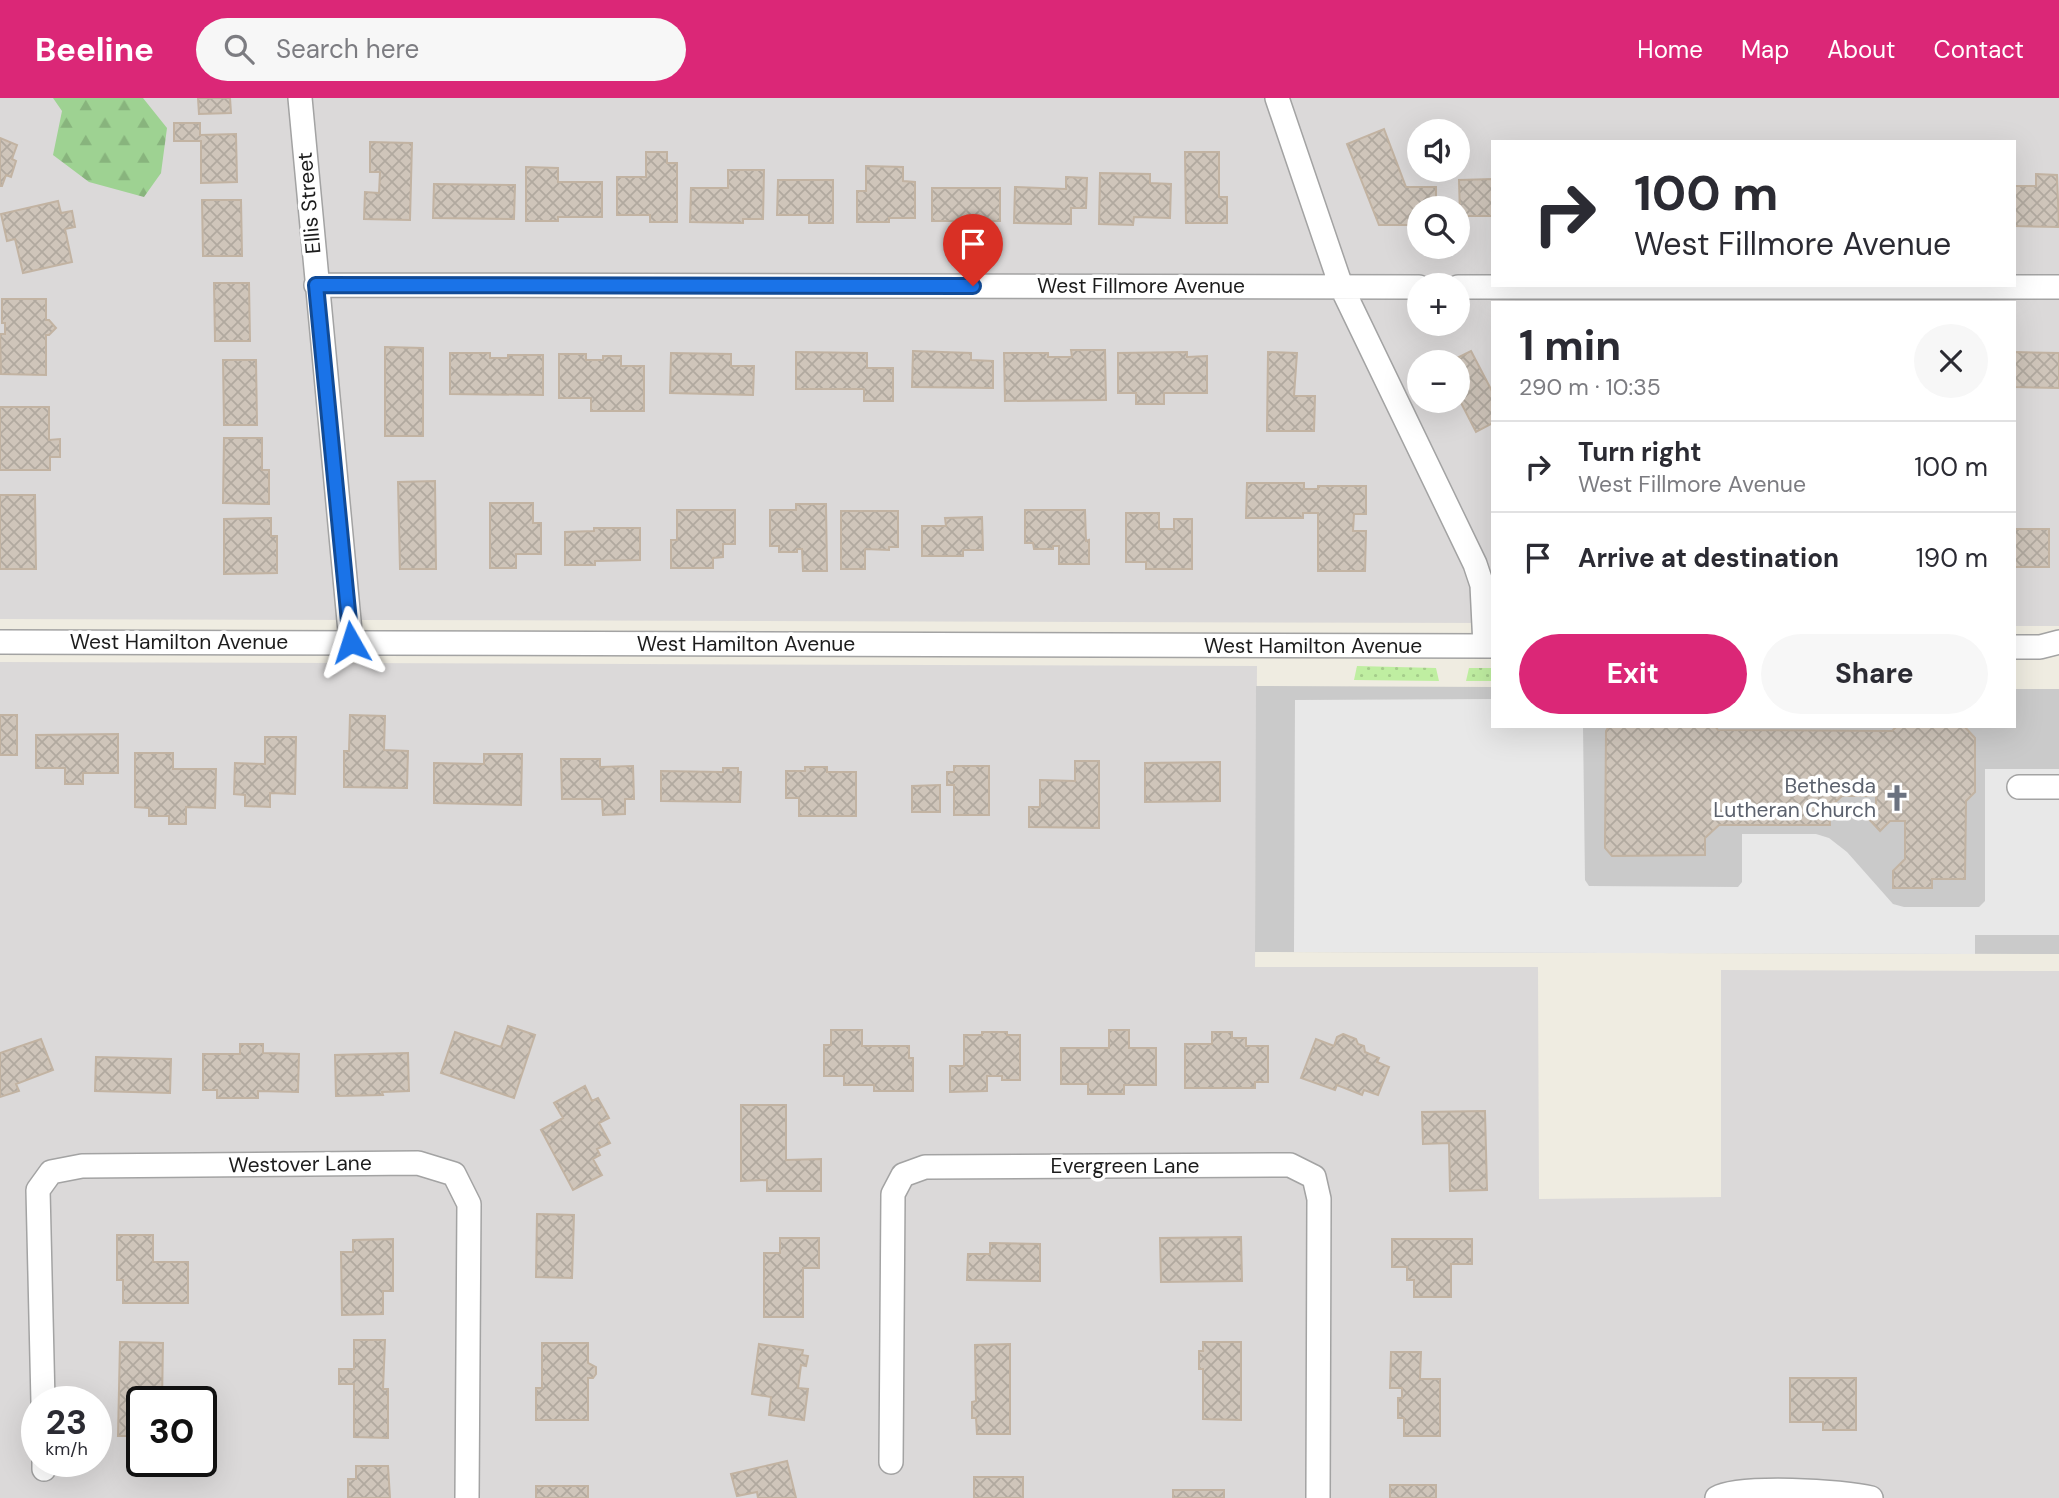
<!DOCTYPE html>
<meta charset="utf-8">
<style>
body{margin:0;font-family:"DM Sans",sans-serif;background:#f7f7f7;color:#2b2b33;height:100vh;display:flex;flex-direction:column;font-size:26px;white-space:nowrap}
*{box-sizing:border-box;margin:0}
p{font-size:23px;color:#7c7c81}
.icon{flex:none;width:38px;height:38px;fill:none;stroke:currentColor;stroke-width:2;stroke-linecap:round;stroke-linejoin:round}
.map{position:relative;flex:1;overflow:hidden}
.sheet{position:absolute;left:1491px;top:203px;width:525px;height:427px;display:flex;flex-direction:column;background:#fff;border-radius:0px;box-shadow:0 7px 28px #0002}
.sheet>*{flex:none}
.banner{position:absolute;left:1491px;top:42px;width:525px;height:147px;border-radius:0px;box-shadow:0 7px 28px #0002;background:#fff;color:#2b2b33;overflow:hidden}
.fabs{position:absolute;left:1407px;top:21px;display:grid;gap:14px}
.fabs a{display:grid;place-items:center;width:63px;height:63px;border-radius:50%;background:#fff;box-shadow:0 7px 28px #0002;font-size:35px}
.speed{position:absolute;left:21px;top:1288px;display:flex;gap:14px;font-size:35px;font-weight:700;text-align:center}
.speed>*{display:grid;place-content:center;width:91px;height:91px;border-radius:50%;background:#fff;box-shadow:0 7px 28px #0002;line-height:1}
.speed small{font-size:18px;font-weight:400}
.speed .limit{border:4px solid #111;border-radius:10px;background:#fff;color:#111}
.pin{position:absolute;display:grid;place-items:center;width:60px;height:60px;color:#fff;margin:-72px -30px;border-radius:50% 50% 50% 0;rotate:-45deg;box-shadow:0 0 7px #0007}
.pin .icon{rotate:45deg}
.me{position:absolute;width:77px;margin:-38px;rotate:354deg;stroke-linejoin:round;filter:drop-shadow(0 0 5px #0008)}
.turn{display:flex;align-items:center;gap:24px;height:147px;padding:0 28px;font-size:32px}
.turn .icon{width:91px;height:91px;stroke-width:2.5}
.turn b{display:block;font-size:49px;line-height:60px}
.round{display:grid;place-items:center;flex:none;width:74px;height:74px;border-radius:37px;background:#f7f7f7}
.summary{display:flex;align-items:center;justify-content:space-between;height:119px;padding:0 28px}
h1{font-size:42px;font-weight:700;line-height:52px}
.cta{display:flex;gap:14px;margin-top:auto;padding:14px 28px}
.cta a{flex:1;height:80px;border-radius:42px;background:#db2777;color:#fff;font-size:28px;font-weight:700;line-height:80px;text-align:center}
.cta a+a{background:#f7f7f7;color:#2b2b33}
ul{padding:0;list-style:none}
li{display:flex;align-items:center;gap:21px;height:91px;padding:0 28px;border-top:2px solid #e1e1e2}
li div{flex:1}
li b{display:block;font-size:26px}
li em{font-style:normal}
header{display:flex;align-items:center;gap:42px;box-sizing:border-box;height:98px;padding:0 35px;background:#db2777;color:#fff}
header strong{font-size:33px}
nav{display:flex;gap:38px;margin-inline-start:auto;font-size:24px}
.search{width:490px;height:63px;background:#f7f7f7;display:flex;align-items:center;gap:18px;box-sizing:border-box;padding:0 24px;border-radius:38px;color:#7c7c81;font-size:26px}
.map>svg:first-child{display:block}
.residential{fill:#dbd9d9;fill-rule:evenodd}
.religious{fill:#cacaca}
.grass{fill:url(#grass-dots)}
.forest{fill:url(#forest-firs)}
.parking{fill:#e8e8e8}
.building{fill:url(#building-cross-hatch);stroke:#c2b3a2;stroke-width:2}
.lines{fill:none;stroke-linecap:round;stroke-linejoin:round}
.minor-casing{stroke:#a3a3a3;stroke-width:26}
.minor{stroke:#fff;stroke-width:23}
.route-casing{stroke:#114b97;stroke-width:18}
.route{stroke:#1a73e8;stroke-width:12}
.labels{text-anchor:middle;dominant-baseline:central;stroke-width:7;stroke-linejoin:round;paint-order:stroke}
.street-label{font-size:21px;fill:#1c1c1c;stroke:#fff}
.worship-label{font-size:21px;fill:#5b616d;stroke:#fff;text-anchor:end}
</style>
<header>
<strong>Beeline</strong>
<div class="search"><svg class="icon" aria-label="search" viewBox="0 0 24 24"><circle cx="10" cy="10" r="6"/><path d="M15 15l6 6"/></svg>Search here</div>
<nav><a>Home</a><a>Map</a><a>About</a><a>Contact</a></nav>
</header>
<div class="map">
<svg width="2059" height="1400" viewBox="0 0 2059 1400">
<defs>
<pattern id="grass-dots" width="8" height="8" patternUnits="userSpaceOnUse" patternTransform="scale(1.75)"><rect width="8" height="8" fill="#bfeea1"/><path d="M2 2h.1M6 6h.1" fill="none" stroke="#a4cc8a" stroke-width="1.8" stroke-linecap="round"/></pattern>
<pattern id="forest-firs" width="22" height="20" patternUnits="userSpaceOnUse" patternTransform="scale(1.75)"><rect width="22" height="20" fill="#9ed292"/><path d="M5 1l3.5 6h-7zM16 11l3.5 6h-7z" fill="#88b47d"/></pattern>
<pattern id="building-cross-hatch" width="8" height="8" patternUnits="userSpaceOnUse" patternTransform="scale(1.75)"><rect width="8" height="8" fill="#cfc5ba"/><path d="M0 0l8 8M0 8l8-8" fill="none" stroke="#b1a99f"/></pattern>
</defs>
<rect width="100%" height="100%" fill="#efece1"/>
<!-- residential -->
<path class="residential" d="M0,0H2059V528H2014V205H1493V525L0,521ZM1419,33H1458V72H1419ZM1493,44H2014V187H1493ZM1419,110H1458V149H1419ZM1419,187H1458V226H1419ZM1419,264H1458V303H1419Z
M0,564L1257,568L1255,869H1538L1539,1101L1721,1099V872L2059,873V1400H0ZM37,1304H96V1363H37ZM142,1304H201V1363H142Z"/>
<!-- religious -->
<path class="religious" d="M1256,588L1493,589V628H2014V591H2059V856L1255,854Z"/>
<!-- grass -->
<path class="grass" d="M1357,568L1436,570L1439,583L1354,582Z
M1469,570H1493V583H1466Z"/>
<!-- forest -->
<path class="forest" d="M53,0H143L167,30L161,75L144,99L89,84L53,57L62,13Z"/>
<!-- parking -->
<path class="parking" d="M1493,601V628H1583L1585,782L1589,788L1738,789L1742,784V736H1816L1829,740L1847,754L1893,806L1904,809H1979L1985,803V671H2059V837H1975V856L1294,854L1295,602Z"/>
<!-- building -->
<path class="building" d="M198,0H230L231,15L199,16Z
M174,25H200V37L236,36L237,84L201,85V43H174Z
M1384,31L1406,89H1436V110H1419V127H1379L1347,46Z
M0,40L17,47L12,61L16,63L11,79L6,77L2,88H0Z
M370,44L412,45L410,122L364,121L365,94L379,95L380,74H370Z
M646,54H667V65H677V124H650V117H617V79H646Z
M1185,54H1219V99H1227V125H1186Z
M866,68L903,69V83L915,84V120H889V124H857V93H866Z
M526,69L558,70V84H602V119H558V123H526Z
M728,72H764L763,121H743V125L690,124L691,90H728Z
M1100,75L1150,76V85L1171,86L1170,120L1134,119L1133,127L1099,126Z
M2036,76L2057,77L2059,129L2014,128V88H2036Z
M1066,79L1087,80L1086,110H1071V126L1014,125L1015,89L1066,91Z
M1493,81V126L1492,118H1460L1459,82Z
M778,82H833V125H809V117H777Z
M434,86L515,87L514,121L433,120Z
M932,90H1000V123H932Z
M202,102H241L242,158H203Z
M58,103L61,115L72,113L75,129L65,131L72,164L23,175L15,141L7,143L1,116Z
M214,185H249L250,243H215Z
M2,201H46V222H49L56,230L49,237H46V277L1,276L0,236H5V225H2Z
M385,249L423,250V338H385Z
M1071,252H1105L1106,302L1005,303L1004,255H1048V259H1072Z
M913,253L971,255V262L993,263V290L912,289Z
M1471,253L1493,295V325L1476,334L1458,299V264H1449Z
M796,254L867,255V270H893V303H864V291H796Z
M1187,254V259L1207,258V295H1164V306H1136V295H1118V255Z
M1268,254L1297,255L1294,298H1315L1314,333H1267Z
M2014,254L2059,255V290L2014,289Z
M450,255H490V260H508V257H543V297L450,296Z
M671,255L731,256V268H754L753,297L670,295Z
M559,256H586V262H603V258H621V268H644V313H591V300H559Z
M223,262H256L257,327H224Z
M0,309H49V342L60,341V359H50V372H0Z
M224,340H262V372H269V406L223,405Z
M435,383L436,471H400L398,384Z
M1247,385H1304V391H1318V388H1366V416H1354L1353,433H1366L1365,473H1318V415H1303V420H1246Z
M0,397H35L36,471H0Z
M490,405H533V425H541V456H516V470H490Z
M796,406H826L827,473H803L802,451H797V454H779V448H770V412H796Z
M677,412H735V446H723V459L713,460V470H671V442H677Z
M1025,412H1085L1086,443L1089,442V466H1059V448H1053V451H1034L1033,445H1025Z
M841,413H898V449H889V452L865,451V471H841Z
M1126,415H1159V431H1174V421H1192V471H1146V464H1126Z
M982,419L983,452H963V458H922V428H946L945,420Z
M271,420V438H277V475L224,476V421Z
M594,430H640V462L595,463V467H565V434L594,433Z
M2014,431H2049V469H2014Z
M0,617H17V657H0Z
M350,617L385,618L384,652L408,653L407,690L344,689V653H349Z
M1609,628H1715L1718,632L1892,633L1897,628H1964L1975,640V694L1966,703L1965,781H1932V790H1893V773L1905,761V723H1890L1880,733L1866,718L1876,708V698H1842L1829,710L1830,727H1719L1705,740V757L1612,758L1605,750L1606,633Z
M118,636V675H83V686H65V670H36V637Z
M265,639H296L295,696L270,695V709L245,708V697L234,696L235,665L265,666Z
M135,655H173V671H216L215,710L186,709V726H169V718H149V710L135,709Z
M484,656H522L521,707L434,705V665L484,666Z
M561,661H600V669L633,668L634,701H625V716L603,717L602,701H562Z
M1075,663H1099V730L1029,729V709H1040V682L1075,683Z
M1220,664V703L1145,704V665Z
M954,668H989V717H954V687H947V674H954Z
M805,669H827V674H856V718H799V700H786V673H805Z
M723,670H738V674H741L740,704L661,703V673L723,674Z
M940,687V714H912V688Z
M508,928L535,937L514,1000L441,975L455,934L501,949Z
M831,932H862V948H909V960H913V993H874V987H844V978H824V947H831Z
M1109,932H1129V950H1156V987H1124V996H1088V986H1061V950H1109Z
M982,934H1007V937H1020V982H1002V978H987V993L950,994V968H964V937H982Z
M1212,934H1232V940H1246V948H1268V984H1255V990H1185V946H1212Z
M1343,936L1356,941L1358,946L1364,948L1365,954L1379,960L1377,964L1389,969L1378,997L1364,992L1362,997L1337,987L1335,992L1301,980L1316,941L1334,948L1337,939Z
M41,941L53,972L16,986L19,993L0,999V955Z
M240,946H263V955L299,956L298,994L258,993V1000H217V992H203V956H240Z
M408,955L409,993L382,994L383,997L336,998L335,957Z
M96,959L171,961L170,995L95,993Z
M585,988L592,1003L598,1000L609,1020L599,1025L610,1045L597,1051L600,1057L593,1061L602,1077L573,1092L541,1032L563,1020L554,1005Z
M741,1007H786V1062L821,1061V1093H767V1082L741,1083Z
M1485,1013L1487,1092L1450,1093L1449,1045L1423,1046L1422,1014Z
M537,1116L574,1117L572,1180L536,1179Z
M117,1137H153V1164H188V1205H123V1182H117Z
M1241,1139L1242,1183L1161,1184L1160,1140Z
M780,1140H819V1170H803V1219H764V1155H780Z
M393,1141V1193H383V1216L342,1217L341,1154H353V1142Z
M1392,1141H1472V1166H1451V1199H1414V1182H1407V1169H1392Z
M990,1145L1040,1146V1183L967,1182L968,1156H990Z
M354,1242H385L383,1291H388V1340L354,1339V1286H339V1271H354Z
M120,1244L163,1245L162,1304H142V1338H118Z
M1203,1244H1241V1322L1203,1321V1271H1199V1253H1203Z
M542,1245H588V1265L596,1269V1276L593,1280H588V1322H536V1290H542Z
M759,1246L803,1252L802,1257L808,1258L806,1268L801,1267L798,1290L808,1291L804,1322L769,1317L771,1299L752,1296Z
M1010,1246V1336H977L976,1320H972V1304L976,1303L975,1247Z
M1391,1254H1421L1420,1281H1440V1338H1404V1320H1398V1300H1402V1290H1390Z
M1790,1280H1856V1332H1823V1324H1790Z
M787,1363L796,1400H758L757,1394L737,1398L731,1376Z
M356,1368H388L390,1400H348V1381H356Z
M974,1379H1023V1400H974Z
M1390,1387H1436V1400H1390Z
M536,1388H588V1400H536Z
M1173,1392H1224V1400H1173Z"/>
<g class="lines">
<defs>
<path id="minor" d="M300,0L351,544
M1277,0L1341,188L1475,466L1482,487L1485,548
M316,187L1419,189
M1458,189H2059
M0,544L1493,548
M2014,549H2040L2059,544
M2019,689H2059
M43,1304L38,1092L51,1074L82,1068L418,1065L454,1076L469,1106L467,1400
M44,1363V1371
M891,1364L893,1096L903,1077L925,1069L1290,1067L1314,1079L1319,1101L1318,1400
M1717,1400C1739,1387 1844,1393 1871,1400"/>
</defs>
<!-- minor casing -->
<use href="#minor" class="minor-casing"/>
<!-- minor -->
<use href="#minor" class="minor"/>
</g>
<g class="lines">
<defs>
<path id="route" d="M351,544L316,187L973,188"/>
</defs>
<!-- route casing -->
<use href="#route" class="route-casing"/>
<!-- route -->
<use href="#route" class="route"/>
</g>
<!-- icons -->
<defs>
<symbol id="church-bare" viewBox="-9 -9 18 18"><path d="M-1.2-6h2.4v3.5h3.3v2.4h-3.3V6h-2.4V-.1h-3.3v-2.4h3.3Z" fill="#6b7280" stroke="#fff" stroke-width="2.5" paint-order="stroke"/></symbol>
</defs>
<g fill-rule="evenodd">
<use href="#church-bare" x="1878" y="681" width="38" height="38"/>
</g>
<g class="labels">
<!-- street labels -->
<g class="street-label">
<text transform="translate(309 105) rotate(-95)">Ellis Street</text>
<text x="1141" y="188">West Fillmore Avenue</text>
<text x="179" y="544">West Hamilton Avenue</text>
<text x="746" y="546">West Hamilton Avenue</text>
<text x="1313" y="548">West Hamilton Avenue</text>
<text transform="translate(300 1066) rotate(-1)">Westover Lane</text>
<text x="1125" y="1068">Evergreen Lane</text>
</g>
<!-- worship labels -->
<g class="worship-label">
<text x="1876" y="688">Bethesda<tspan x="1876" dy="24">Lutheran Church</tspan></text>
</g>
</g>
</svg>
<div class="fabs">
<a><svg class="icon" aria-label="sound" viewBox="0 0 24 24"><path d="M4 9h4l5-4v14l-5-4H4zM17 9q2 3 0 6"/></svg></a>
<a><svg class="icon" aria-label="search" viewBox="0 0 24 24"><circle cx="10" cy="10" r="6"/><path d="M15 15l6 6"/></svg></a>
<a>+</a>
<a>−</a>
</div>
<div class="speed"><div>23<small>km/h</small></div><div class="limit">30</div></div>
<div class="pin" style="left:973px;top:188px;background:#d93025"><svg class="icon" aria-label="arrive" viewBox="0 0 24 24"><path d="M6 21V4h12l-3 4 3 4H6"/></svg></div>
<svg class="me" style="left:351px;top:544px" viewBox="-20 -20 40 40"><path d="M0-17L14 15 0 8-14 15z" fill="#1a73e8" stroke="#fff" stroke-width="4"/></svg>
<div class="banner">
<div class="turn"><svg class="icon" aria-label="right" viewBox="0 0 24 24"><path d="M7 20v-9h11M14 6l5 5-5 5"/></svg><div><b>100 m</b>West Fillmore Avenue</div></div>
</div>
<section class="sheet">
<div class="summary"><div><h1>1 min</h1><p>290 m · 10:35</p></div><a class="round"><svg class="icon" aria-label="close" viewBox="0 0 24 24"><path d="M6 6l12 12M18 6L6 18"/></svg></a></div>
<ul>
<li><svg class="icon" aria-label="right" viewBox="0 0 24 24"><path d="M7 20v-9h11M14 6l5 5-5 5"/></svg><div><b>Turn right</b><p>West Fillmore Avenue</p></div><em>100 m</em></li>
<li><svg class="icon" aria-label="arrive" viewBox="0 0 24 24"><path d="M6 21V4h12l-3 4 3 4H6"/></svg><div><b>Arrive at destination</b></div><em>190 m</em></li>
</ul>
<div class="cta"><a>Exit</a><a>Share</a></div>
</section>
</div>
